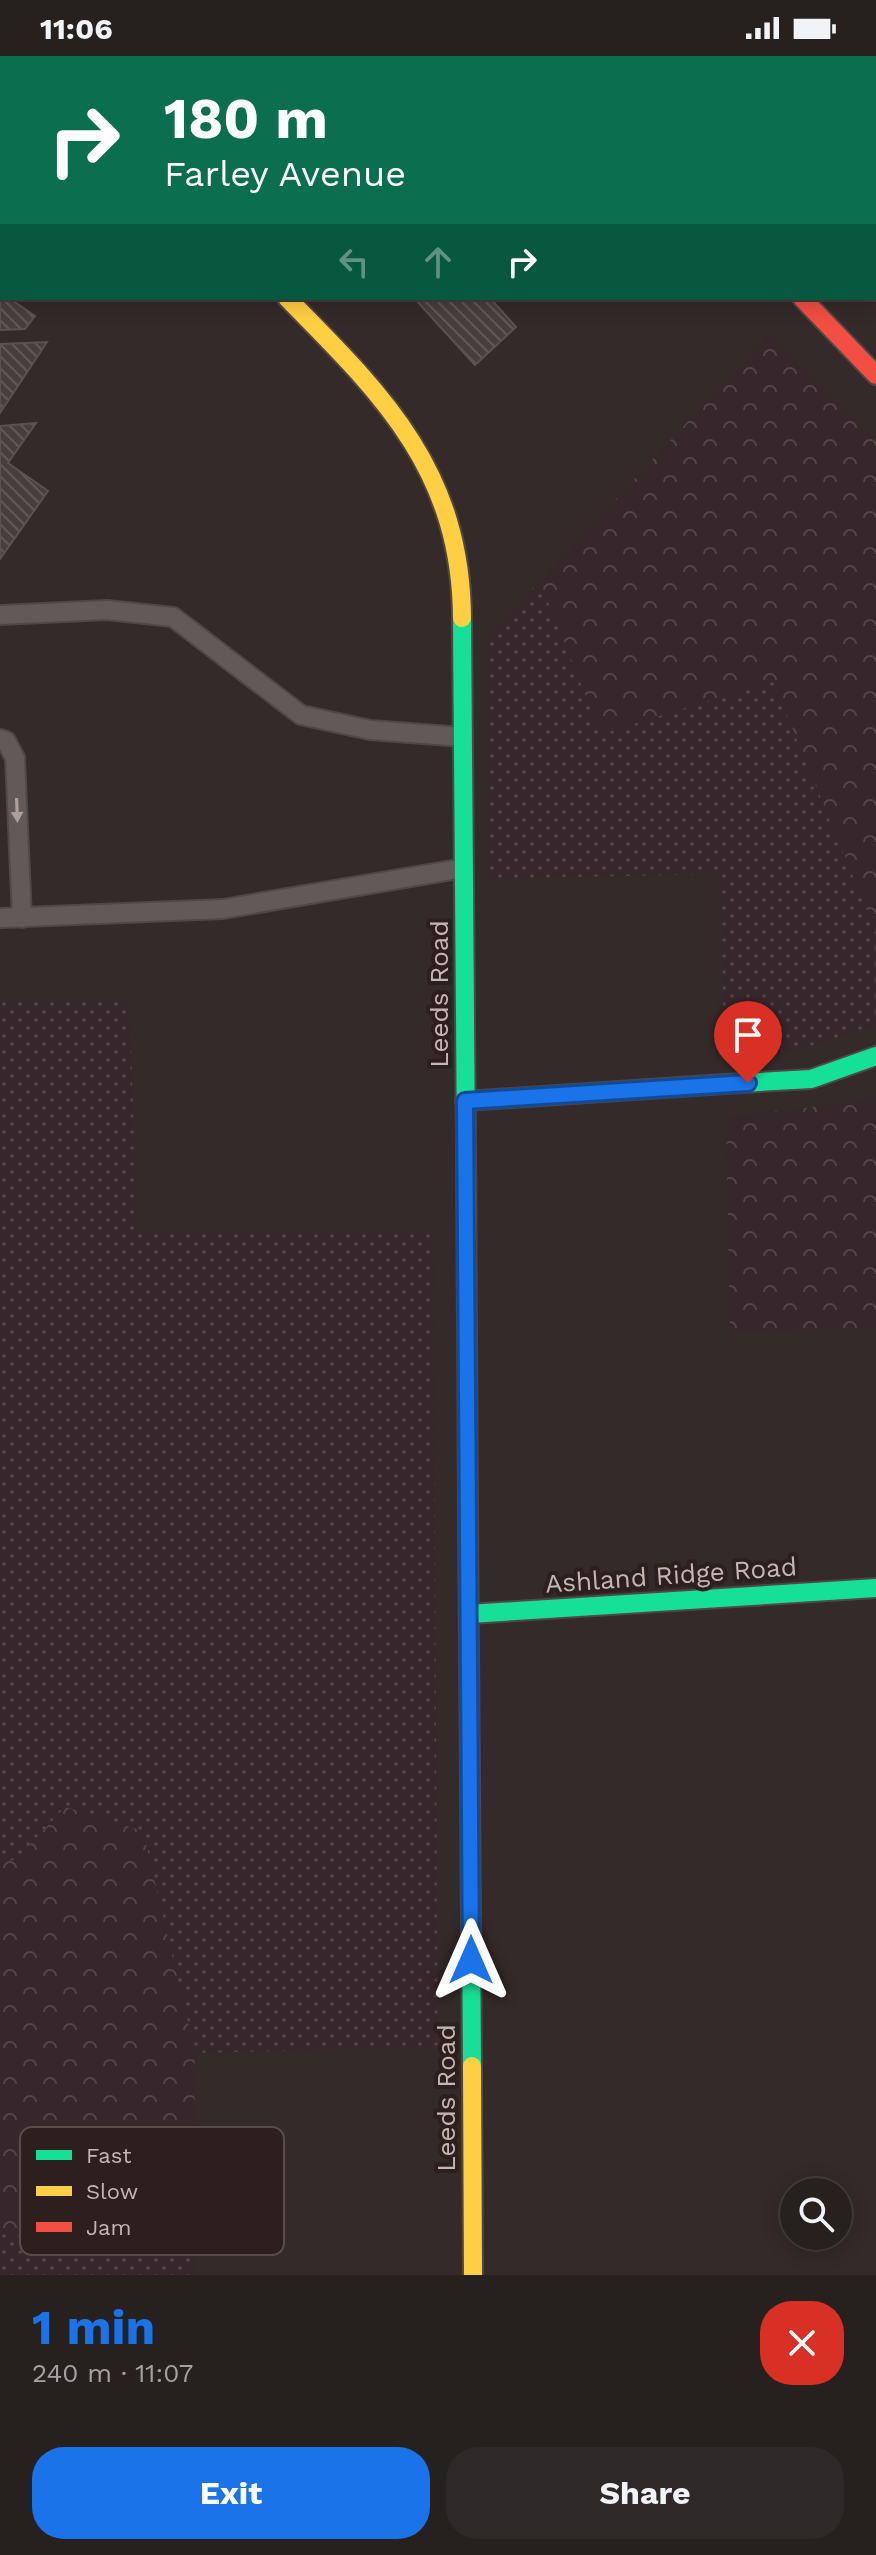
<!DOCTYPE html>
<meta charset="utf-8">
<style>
body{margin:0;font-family:"Work Sans",sans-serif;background:#2e2828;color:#f1f3f6;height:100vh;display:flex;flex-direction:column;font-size:30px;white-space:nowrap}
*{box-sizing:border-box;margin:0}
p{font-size:26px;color:#a4a3a4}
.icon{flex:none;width:44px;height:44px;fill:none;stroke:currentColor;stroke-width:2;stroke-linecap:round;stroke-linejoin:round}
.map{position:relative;height:2219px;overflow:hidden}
.drawer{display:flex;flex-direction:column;background:#26201f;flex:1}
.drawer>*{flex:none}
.hud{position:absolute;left:0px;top:0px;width:876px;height:244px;box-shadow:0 4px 20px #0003,0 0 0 2px #423e3d;background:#0b6e4f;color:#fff;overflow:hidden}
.tools{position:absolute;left:780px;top:2122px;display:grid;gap:16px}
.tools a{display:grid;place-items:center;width:72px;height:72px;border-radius:50%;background:#26201f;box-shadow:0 4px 20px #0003,0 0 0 2px #423e3d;font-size:40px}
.pin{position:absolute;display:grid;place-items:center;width:68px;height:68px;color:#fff;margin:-82px -34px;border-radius:50% 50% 50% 0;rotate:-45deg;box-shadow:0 0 8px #0007}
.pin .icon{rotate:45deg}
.me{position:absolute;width:88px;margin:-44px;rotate:0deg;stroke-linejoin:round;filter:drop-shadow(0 0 6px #0008)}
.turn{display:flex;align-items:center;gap:28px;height:168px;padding:0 32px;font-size:36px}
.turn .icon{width:104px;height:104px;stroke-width:2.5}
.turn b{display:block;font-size:56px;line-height:68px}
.lanes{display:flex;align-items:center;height:76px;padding:0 32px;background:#0003;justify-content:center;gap:40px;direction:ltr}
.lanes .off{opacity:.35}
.round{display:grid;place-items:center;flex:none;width:84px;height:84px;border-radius:32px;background:#2e2828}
.head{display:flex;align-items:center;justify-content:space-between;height:136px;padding:0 32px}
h1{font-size:48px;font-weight:700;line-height:60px;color:#1a73e8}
.action{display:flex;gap:16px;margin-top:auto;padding:16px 32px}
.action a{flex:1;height:92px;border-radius:32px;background:#1a73e8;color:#fff;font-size:32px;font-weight:700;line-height:92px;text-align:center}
.action a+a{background:#2e2828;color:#f1f3f6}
.status{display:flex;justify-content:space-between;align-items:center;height:56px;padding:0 40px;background:#26201f;direction:ltr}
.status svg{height:22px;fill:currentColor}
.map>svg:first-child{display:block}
.grass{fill:url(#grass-dots)}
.forest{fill:url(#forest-crowns)}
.building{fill:url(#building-back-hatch);stroke:#5b5250;stroke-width:2}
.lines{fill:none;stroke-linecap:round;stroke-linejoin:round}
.lane-casing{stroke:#504746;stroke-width:22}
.fast-casing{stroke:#504746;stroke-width:22}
.slow-casing{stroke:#504746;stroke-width:22}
.jam-casing{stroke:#504746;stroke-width:22}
.lane{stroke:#625a58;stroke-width:18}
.fast{stroke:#16e098;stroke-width:18}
.slow{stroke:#ffcf43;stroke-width:18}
.jam{stroke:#f24e42;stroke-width:18}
.oneway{fill:#ac9f9c}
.route-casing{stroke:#114b97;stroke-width:20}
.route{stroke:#1a73e8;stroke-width:14}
.labels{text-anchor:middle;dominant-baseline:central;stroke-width:8;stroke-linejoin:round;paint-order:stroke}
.street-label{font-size:26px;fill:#c4b6b3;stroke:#2d1f1d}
.key{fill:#2d1f1d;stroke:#5a4c4a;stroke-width:2}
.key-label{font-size:22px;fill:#c4b6b3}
</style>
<div class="status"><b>11:06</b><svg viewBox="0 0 49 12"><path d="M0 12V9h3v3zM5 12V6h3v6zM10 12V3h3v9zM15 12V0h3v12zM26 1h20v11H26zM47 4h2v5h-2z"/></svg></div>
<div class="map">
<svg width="876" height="2219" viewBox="0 0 876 2219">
<defs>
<pattern id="grass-dots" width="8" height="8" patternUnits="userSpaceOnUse" patternTransform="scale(2)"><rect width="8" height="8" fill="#37272c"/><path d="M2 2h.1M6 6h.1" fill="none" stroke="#524448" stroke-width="1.8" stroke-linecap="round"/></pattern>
<pattern id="forest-crowns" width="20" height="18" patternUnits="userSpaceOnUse" patternTransform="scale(2)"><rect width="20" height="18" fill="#37272c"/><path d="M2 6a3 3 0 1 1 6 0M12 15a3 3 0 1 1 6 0" fill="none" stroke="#524448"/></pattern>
<pattern id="building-back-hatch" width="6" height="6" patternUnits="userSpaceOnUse" patternTransform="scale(2)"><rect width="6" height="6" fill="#483f3d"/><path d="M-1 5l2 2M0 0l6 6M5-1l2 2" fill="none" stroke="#615857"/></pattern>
</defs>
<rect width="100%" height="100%" fill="#332a29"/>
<!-- grass -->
<path class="grass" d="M0,0H70L2,2L0,100Z
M540,525L601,677L773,625L876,876V970L804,992L724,1002L720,818L487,823L488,582Z
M129,943L138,1175L433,1177L438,1991L195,1997L143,1775L65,1751L16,1804L0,1806V945Z
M0,2178L194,2182V2219H0Z"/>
<!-- forest -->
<path class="forest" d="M620,0H809L810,2H622Z
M874,74L876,77V260L858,242H874Z
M769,278L876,383V876L773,625L601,678L540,525Z
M876,1039V1272L730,1276L726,1061L858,1046Z
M65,1751L143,1775L195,1997L194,2182L0,2178V1806L16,1804Z"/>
<!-- building -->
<path class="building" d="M0,235L2,242H9L35,260L25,273L0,274Z
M414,242H490L516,271L475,309Z
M47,286L0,357V288Z
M36,367L8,407L48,435L0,503V370Z"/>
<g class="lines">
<defs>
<path id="lane" d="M0,559L107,554L173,561L301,659L370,674L463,681
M0,683L6,685L15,702L22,862
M0,862L223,853L464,812"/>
<path id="fast" d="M462,562L466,1094
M725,1028L811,1023L876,1000
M468,1452L472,2010
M469,1558L876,1532"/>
<path id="slow" d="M566,0L568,2
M287,242C383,339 461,415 462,562
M465,1045L725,1028
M466,1094L468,1452
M472,2010L473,2219"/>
<path id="jam" d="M802,242L876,319"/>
</defs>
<!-- lane casing -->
<use href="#lane" class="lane-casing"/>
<!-- fast casing -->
<use href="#fast" class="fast-casing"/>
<!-- slow casing -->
<use href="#slow" class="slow-casing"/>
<!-- jam casing -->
<use href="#jam" class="jam-casing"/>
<!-- lane -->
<use href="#lane" class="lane"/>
<!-- fast -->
<use href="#fast" class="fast"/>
<!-- slow -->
<use href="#slow" class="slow"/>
<!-- jam -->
<use href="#jam" class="jam"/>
</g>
<!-- one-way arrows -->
<defs><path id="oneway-solid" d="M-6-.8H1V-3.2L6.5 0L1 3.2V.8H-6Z" transform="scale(2)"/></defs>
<use class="oneway" href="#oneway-solid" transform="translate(17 754) rotate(88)"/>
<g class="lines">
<defs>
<path id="route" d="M471,1904L465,1045L748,1027"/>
</defs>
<!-- route casing -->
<use href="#route" class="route-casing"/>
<!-- route -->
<use href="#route" class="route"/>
</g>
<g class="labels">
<!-- street labels -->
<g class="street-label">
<text transform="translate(439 938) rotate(-90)">Leeds Road</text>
<text transform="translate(671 1519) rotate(-4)">Ashland Ridge Road</text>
<text transform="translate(446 2042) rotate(-90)">Leeds Road</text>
</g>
</g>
<!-- legend -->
<rect x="20" y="2071" width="264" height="128" rx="12" class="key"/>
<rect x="36" y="2094" width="36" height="10" fill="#16e098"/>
<rect x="36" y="2130" width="36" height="10" fill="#ffcf43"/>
<rect x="36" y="2166" width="36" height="10" fill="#f24e42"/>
<g class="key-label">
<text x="86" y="2107">Fast</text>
<text x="86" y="2143">Slow</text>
<text x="86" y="2179">Jam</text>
</g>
</svg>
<div class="tools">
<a><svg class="icon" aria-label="search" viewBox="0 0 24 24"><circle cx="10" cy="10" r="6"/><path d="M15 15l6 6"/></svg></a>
</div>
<div class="pin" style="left:748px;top:1027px;background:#d93025"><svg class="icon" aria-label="arrive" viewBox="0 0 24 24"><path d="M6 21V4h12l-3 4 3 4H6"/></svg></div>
<svg class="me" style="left:471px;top:1904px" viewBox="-20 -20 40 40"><path d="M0-17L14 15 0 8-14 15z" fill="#1a73e8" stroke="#fff" stroke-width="4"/></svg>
<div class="hud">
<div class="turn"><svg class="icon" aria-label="right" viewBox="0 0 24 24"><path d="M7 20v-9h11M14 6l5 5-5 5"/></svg><div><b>180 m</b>Farley Avenue</div></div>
<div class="lanes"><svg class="icon off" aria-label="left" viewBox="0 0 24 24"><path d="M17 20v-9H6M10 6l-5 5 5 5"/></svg><svg class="icon off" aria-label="ahead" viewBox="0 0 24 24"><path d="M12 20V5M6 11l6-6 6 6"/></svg><svg class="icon" aria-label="right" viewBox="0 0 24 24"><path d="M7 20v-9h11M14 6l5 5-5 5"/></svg></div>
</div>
</div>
<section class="drawer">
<div class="head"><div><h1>1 min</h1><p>240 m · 11:07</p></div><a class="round" style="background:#d93025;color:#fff"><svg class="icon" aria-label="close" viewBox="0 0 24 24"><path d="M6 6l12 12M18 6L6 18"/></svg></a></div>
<div class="action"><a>Exit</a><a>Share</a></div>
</section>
